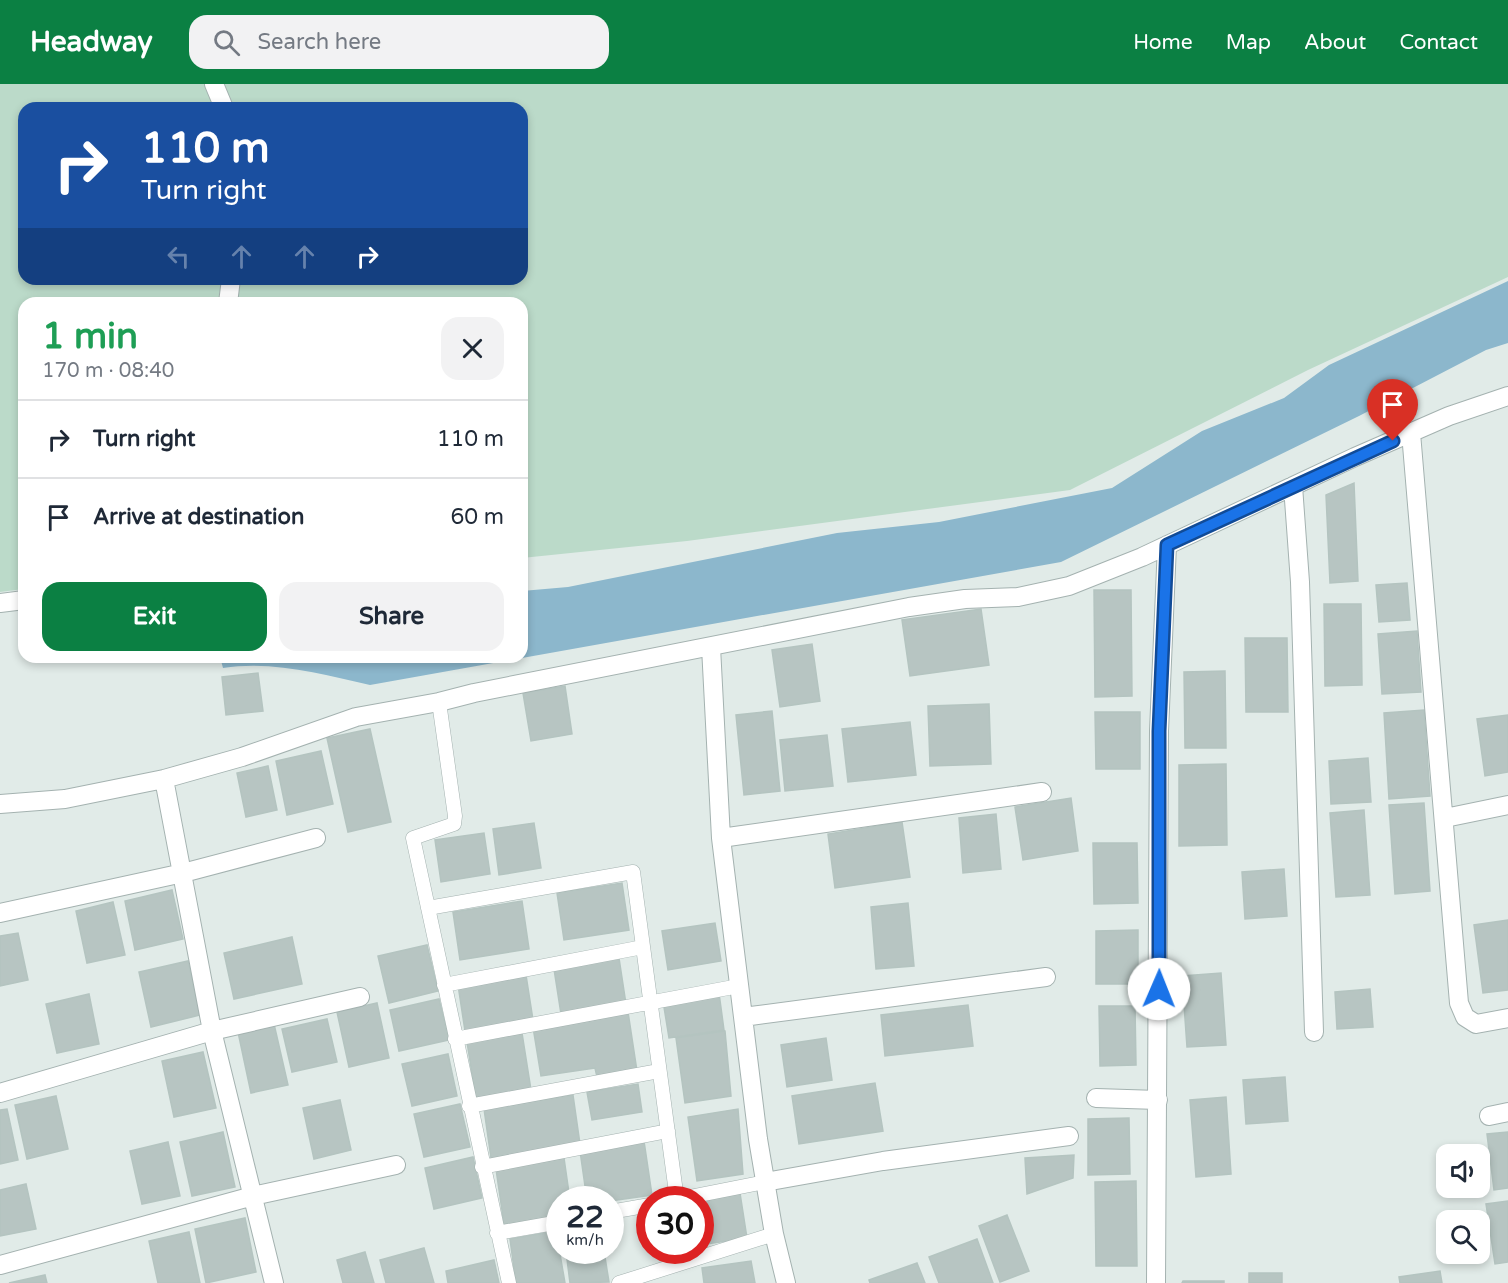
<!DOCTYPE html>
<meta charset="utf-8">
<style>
body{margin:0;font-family:"Varela Round",sans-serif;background:#f2f2f3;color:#1f2937;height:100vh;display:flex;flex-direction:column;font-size:22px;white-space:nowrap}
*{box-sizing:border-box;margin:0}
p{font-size:20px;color:#747a83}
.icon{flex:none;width:33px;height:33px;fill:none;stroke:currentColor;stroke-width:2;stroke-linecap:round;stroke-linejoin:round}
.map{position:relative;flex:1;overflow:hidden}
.panel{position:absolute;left:18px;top:213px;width:510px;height:366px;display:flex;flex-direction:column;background:#fff;border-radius:18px;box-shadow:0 3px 9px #0003}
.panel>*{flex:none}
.top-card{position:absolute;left:18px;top:18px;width:510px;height:183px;border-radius:18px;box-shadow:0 3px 9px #0003;background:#1a4fa0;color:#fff;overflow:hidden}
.fabs{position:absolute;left:1436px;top:1060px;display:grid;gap:12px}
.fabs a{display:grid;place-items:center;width:54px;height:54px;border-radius:12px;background:#fff;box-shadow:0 3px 9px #0003;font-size:30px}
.speed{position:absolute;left:546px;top:1102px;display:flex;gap:12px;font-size:30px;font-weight:700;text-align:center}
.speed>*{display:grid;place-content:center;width:78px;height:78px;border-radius:50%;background:#fff;box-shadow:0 3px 9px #0003;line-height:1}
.speed small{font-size:15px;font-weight:400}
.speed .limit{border:9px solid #d22;background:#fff;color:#111}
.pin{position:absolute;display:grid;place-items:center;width:51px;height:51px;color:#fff;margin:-62px -26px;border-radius:50% 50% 50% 0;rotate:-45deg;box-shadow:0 0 6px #0007}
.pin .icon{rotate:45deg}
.me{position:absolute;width:66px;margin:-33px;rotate:1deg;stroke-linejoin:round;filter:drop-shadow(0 0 4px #0008)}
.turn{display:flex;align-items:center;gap:21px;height:126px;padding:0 24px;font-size:27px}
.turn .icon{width:78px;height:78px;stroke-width:2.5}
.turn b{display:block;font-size:42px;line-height:51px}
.lanes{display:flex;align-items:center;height:57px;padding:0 24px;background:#0003;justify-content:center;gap:30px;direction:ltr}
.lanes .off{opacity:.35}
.round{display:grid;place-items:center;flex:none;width:63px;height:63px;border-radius:18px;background:#f2f2f3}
.head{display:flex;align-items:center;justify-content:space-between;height:102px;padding:0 24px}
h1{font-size:36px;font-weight:700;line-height:45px;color:#1e9e55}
.button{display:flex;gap:12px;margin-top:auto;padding:12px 24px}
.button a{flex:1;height:69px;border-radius:18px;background:#0b8043;color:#fff;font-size:24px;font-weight:700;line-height:69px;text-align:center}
.button a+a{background:#f2f2f3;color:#1f2937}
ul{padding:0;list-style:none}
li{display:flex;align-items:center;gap:18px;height:78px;padding:0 24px;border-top:2px solid #e0e1e3}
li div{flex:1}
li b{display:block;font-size:22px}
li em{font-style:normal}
header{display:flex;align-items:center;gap:36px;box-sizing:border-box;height:84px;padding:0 30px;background:#0b8043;color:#fff}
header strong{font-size:28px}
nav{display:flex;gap:33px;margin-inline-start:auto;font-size:21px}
.search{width:420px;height:54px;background:#f2f2f3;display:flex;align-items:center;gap:15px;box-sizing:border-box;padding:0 21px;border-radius:18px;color:#747a83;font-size:22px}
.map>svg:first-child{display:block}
.green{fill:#bbdac9;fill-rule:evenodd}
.water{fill:#8cb7cc}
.building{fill:#b7c5c2;stroke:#b4c4c0;stroke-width:1.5}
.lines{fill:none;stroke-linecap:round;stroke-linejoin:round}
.service-casing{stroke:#a4b2b0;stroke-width:15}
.minor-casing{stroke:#a4b2b0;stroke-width:20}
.service{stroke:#fff;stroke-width:14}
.minor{stroke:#fff;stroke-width:18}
.route-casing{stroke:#114b97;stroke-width:15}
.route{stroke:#1a73e8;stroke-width:10}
</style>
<header>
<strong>Headway</strong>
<div class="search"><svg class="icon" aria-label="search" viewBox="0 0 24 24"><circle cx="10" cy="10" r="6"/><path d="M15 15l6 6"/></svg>Search here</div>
<nav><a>Home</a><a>Map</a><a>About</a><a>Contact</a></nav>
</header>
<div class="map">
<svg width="1508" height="1199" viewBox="0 0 1508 1199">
<rect width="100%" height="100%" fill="#e1ebe8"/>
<!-- green -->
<path class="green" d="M0,0H1508V193L1308,286L1070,406L687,457L522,474V219H24V505L0,508ZM24,24H522V195H24Z"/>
<!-- water -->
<path class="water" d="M1508,197V259L1486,266L1359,332L1061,478L370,601C323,590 271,576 223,584L220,573H522V507L568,503L837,449L939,438L1112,404L1202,347L1284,314L1329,281Z"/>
<!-- building -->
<path class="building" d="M1354,399L1358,497L1330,499L1326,411Z
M1407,499L1410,536L1379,538L1376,501Z
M1094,506H1131L1132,612L1095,613Z
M1324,520H1361L1362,601L1325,602Z
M981,525L989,581L910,592L902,536Z
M1417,547L1421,608L1382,610L1378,550Z
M1245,554H1287L1288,628H1246Z
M812,560L820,617L780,623L772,566Z
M1225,587L1226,664H1185L1184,588Z
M258,589L263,627L226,631L222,593Z
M565,602L572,650L531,657L523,609Z
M989,620L991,680L930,682L928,622Z
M1424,626L1430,712L1389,715L1384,629Z
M772,627L780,707L744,711L736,631Z
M1095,628H1140V685H1096Z
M1508,631V688L1485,692L1477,635Z
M910,638L916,691L848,698L842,645Z
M370,645L391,738L348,748L327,654Z
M827,651L833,702L785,707L780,656Z
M321,667L333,720L287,731L276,677Z
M1368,674L1371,718L1331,720L1329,677Z
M1226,680L1227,761L1179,762V681Z
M268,682L277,726L246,733L237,689Z
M1071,714L1078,767L1023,776L1015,723Z
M1424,719L1430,807L1395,810L1389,721Z
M1364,726L1370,811L1336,813L1330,729Z
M996,730L1001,785L963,789L959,734Z
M902,738L910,793L835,804L828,750Z
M534,739L541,784L499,791L493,745Z
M484,749L490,790L441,798L435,756Z
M1093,759H1137L1138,819L1094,820Z
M1284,785L1287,832L1245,835L1242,788Z
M622,799L629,846L564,856L557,809Z
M172,806L183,855L135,866L125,817Z
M522,817L529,865L460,876L453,828Z
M113,818L125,871L87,879L76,827Z
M908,819L914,882L876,885L871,823Z
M1508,836V906L1483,909L1474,841Z
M715,839L721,877L668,886L662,847Z
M1138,846V900H1096V847Z
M18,849L28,896L0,902V852Z
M292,853L302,900L234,915L224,869Z
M427,861L438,907L389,919L378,872Z
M619,874L626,920L561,930L554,885Z
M188,877L200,931L151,943L139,888Z
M1221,889L1226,961L1187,963L1182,892Z
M526,891L533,936L465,947L458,901Z
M1370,905L1373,943L1337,945L1335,908Z
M719,909L724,946L669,954L663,917Z
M89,910L99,960L57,969L46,920Z
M439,915L449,956L399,967L390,926Z
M377,919L389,974L349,983L337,928Z
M968,921L973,962L885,972L881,931Z
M1099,922H1135L1136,981L1100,982Z
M628,928L637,987L597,993L595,984L541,992L533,943Z
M327,935L337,978L292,988L282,945Z
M274,940L288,1001L251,1009L238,948Z
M725,947L731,1012L685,1019L676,954Z
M522,949L531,1006L476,1015L467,958Z
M826,954L832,996L787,1003L781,961Z
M203,968L216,1024L174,1033L162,977Z
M448,970L457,1012L412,1022L402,980Z
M1285,993L1288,1037L1246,1040L1243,996Z
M875,999L883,1047L799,1060L792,1012Z
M638,1000L642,1028L592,1036L587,1008Z
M573,1011L580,1060L491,1074L484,1025Z
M56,1012L68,1065L27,1075L15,1021Z
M1226,1013L1231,1090L1196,1093L1190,1016Z
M340,1016L351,1066L314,1075L303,1024Z
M460,1020L470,1063L424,1073L414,1030Z
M7,1025L18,1076L0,1080V1026Z
M738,1025L743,1090L697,1097L688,1033Z
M1129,1034L1130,1090L1088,1091V1035Z
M223,1048L235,1103L192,1112L180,1058Z
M1508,1048V1104L1494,1106L1487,1050Z
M644,1057L652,1111L610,1117L587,1116L580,1067Z
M168,1058L180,1112L142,1120L130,1067Z
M1074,1071L1073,1094L1027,1110L1025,1074Z
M473,1073L482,1114L434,1125L425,1084Z
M564,1074L570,1116H560V1132L504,1140L496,1085Z
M1136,1097L1137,1182H1096L1095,1098Z
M26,1100L36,1145L0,1152V1106Z
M740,1109L747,1154L700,1161V1116Z
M1508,1117V1178L1495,1180L1486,1120Z
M1007,1131L1029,1187L1000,1198L979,1142Z
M245,1134L256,1188L206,1199L195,1145Z
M556,1147L565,1199H516L510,1155Z
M189,1148L200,1199H158L149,1157Z
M977,1155L993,1199H939L929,1173Z
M424,1164L434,1199H386L380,1176Z
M566,1167H604L609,1198L570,1199Z
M365,1168L374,1199H343L337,1176Z
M494,1176L499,1199H448L446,1187Z
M751,1177L755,1199H704L702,1184Z
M917,1179L925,1199H870L869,1196Z
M1440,1187L1442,1199H1400L1399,1193Z
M1249,1189H1282V1199H1249Z
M45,1191L47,1199H9Z
M1183,1197H1224V1199H1182Z"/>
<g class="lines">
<defs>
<path id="service" d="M439,618L455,732L454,740L413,754L509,1199
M428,824L633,788L677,1116
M444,901L643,863
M455,955L739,902
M469,1022L659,987
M482,1083L668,1047
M674,1116L765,1098
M610,1128L650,1121
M497,1149L560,1138
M619,1199L774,1150"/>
<path id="minor" d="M214,0L224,24
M228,219L231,195
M1411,349L1459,919L1465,933L1476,940L1508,934
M1293,402L1300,498L1314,948
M0,519L24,516
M711,563L721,754L758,1055L774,1150L786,1199
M164,695L212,947L274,1199
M0,720L65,715L164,695L242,673L356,633L439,618L474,609L909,523L965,515L1018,513L1069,502L1142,473L1355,373L1449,332L1508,312
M1445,734L1508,721
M721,754L1042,708
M0,829L183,789L316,754
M743,933L1046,893
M0,1009L212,947L360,913
M1096,1014L1158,1016
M1489,1032L1508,1028
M765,1098L883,1077L1069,1052
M0,1181L253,1112L396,1081
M1156,1199L1159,647L1167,461"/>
</defs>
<!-- service casing -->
<use href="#service" class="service-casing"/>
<!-- minor casing -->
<use href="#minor" class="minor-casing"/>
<!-- service -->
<use href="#service" class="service"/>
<!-- minor -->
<use href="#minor" class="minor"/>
</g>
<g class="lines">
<defs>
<path id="route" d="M1159,905V647L1167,461L1393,357"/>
</defs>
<!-- route casing -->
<use href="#route" class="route-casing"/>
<!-- route -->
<use href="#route" class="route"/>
</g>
</svg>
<div class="fabs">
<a><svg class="icon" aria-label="sound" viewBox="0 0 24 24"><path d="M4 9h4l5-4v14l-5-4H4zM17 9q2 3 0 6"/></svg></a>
<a><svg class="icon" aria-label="search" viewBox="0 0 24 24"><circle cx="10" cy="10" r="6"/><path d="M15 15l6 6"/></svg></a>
</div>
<div class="speed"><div>22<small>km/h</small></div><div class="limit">30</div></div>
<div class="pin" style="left:1393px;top:357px;background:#d93025"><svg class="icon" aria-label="arrive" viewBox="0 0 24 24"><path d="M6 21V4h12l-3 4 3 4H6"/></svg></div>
<svg class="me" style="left:1159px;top:905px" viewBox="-20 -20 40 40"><circle r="19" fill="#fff"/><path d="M0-13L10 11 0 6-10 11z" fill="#1a73e8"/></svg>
<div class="top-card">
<div class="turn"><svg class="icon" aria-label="right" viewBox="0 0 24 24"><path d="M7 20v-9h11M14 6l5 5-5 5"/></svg><div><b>110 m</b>Turn right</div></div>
<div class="lanes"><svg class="icon off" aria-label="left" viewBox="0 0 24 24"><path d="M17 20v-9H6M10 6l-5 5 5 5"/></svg><svg class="icon off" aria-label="ahead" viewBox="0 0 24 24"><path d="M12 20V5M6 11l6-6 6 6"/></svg><svg class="icon off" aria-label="ahead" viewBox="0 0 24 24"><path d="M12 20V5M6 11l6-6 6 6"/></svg><svg class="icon" aria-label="right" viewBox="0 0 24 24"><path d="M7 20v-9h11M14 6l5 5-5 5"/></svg></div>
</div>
<section class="panel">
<div class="head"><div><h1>1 min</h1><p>170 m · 08:40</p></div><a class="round"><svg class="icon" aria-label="close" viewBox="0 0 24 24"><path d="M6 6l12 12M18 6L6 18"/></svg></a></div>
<ul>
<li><svg class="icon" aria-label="right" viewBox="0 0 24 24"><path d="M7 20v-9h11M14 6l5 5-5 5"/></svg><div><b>Turn right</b></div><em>110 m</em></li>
<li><svg class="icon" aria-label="arrive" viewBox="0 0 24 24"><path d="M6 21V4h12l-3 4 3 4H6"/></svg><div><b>Arrive at destination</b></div><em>60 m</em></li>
</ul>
<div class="button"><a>Exit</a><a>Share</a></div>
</section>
</div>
